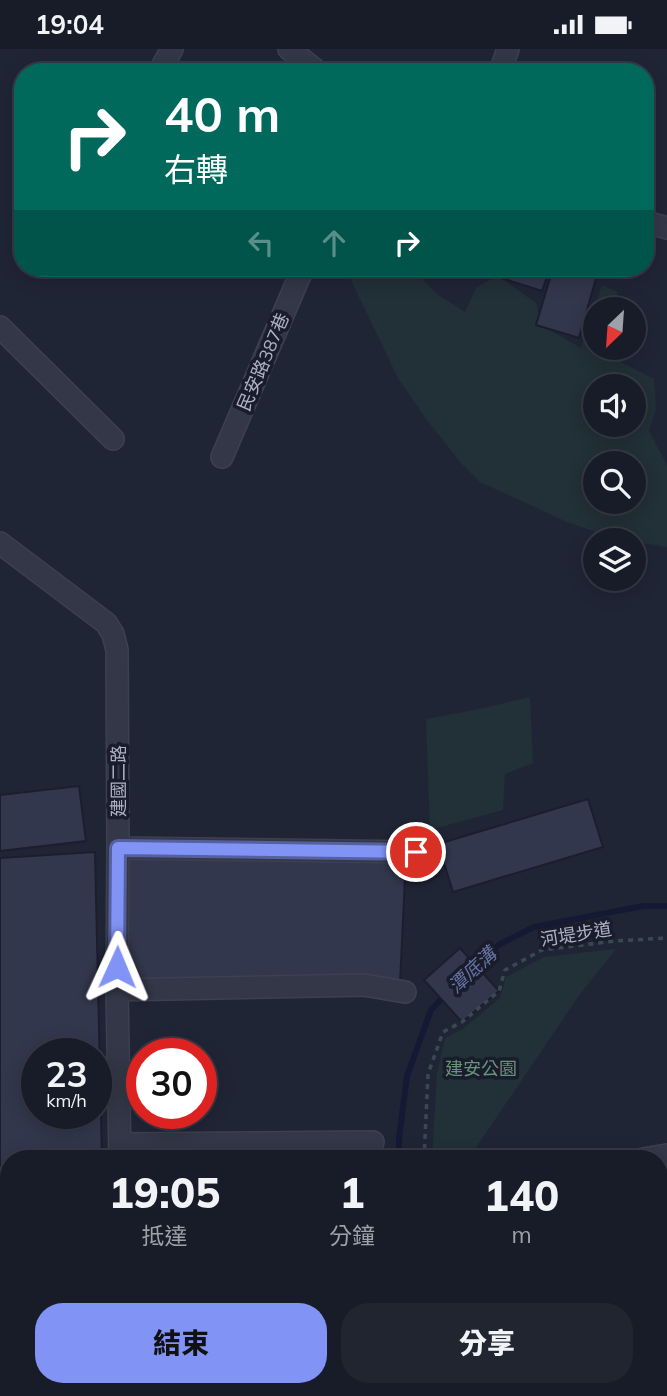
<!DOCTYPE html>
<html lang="zh-TW">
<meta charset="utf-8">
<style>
body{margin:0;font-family:Mulish,"Noto Sans TC",sans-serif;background:#212530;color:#f1f3f6;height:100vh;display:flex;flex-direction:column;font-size:26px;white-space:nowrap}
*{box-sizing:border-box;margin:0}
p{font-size:23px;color:#9fa1a8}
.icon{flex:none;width:38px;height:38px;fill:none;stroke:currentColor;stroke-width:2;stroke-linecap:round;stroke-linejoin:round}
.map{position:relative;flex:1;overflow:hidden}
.details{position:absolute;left:0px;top:1101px;width:668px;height:247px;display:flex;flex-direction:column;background:#181c28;border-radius:28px 28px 0 0;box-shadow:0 4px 18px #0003,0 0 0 2px #363a45}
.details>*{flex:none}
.hud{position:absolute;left:14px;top:14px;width:640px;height:214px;border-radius:28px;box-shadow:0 4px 18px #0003,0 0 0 2px #363a45;background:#00695c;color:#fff;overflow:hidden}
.needle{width:46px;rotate:205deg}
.tools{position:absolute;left:583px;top:248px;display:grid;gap:14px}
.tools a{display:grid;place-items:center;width:63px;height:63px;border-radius:50%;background:#181c28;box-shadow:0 4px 18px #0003,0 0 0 2px #363a45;font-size:35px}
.speed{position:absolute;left:21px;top:989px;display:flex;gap:14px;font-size:35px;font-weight:700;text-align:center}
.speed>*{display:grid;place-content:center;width:91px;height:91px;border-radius:50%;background:#181c28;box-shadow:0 4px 18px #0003,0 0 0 2px #363a45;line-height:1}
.speed small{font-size:18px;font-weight:400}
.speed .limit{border:10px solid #d22;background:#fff;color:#111}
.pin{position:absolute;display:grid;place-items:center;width:60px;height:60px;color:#fff;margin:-30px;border:4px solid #fff;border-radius:50%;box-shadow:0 2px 7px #0007}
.me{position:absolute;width:77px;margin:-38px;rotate:1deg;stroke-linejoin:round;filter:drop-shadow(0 0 5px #0008)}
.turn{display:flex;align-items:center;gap:24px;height:147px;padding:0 35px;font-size:32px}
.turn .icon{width:91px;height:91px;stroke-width:2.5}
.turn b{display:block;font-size:49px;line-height:60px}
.lanes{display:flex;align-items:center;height:66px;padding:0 35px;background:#0003;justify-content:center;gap:35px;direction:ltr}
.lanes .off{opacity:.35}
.eta{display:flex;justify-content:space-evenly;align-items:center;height:119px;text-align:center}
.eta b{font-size:42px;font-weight:800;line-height:49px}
.action{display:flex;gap:14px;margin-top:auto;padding:14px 35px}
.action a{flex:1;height:80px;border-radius:28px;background:#8194f5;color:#111;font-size:28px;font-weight:800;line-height:80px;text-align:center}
.action a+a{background:#212530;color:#f1f3f6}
.status{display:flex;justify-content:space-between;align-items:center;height:49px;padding:0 35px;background:#181c28;direction:ltr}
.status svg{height:19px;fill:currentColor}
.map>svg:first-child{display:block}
.green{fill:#223037;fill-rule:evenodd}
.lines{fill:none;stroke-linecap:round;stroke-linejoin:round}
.stream{stroke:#141a33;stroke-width:6}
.building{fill:#32374d;stroke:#1b1e2d;stroke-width:2;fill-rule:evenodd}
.minor-casing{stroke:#3d4050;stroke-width:24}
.path{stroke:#3a4950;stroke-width:3.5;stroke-dasharray:5 5;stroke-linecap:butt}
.minor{stroke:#333747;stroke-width:21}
.route-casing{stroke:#54609f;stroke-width:18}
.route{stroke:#8194f5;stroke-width:12}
.labels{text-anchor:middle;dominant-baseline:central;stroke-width:7;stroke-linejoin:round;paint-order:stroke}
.street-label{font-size:18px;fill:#aeb1c3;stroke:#191c2b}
.park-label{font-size:18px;fill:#66937b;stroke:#191c2b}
.water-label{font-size:19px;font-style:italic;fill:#6773a2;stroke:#191c2b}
</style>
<div class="status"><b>19:04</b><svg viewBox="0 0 49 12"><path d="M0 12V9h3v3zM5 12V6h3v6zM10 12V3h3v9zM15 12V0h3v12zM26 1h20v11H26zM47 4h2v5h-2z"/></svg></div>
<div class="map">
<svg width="667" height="1347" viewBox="0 0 667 1347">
<rect width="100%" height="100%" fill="#202536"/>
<!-- green -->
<path class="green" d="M348,219H411L438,246L465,263L476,239L497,226L536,254L541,276L581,299L602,236L618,243L614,261H595V299H606L605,303L619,312L654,330L656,360L649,382L667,416V498L617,490L567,473L480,433L461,414L426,370L398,329L348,225ZM595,338H634V376H595ZM595,415H634V453H595Z
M530,648L533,714L505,725L503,761L430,781L426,670L474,661Z
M616,900L580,945L469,1109H432L437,1025L445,989L464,979L500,949L506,928L544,908Z"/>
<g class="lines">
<!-- stream -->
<path class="stream" d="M471,920L500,895L534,878L643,857H667
M399,1110V1089L407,1027L431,961L446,945
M394,1347V1339"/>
</g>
<!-- building -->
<path class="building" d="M500,219H550L542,242L498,228Z
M553,219H599L579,289L536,276Z
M79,737L86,792L0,802V746Z
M588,750L603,798L453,843L438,795Z
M95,803L102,1110H9V1169L0,1144V809ZM37,1004H96V1064H37Z
M124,806L406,808L400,934L124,933Z
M460,899L499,942L462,973L424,931Z
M660,1124L667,1129V1182L660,1176Z
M660,1219L667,1220V1252L660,1251Z
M660,1277L667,1278V1311L660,1310Z
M660,1322L667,1323V1347H609L560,1340V1339H660Z"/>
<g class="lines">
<defs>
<path id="minor" d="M289,0L318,23
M159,23L172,0
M500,23L508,0
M646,173L667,179
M0,278L113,390
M222,408L303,219
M0,494L106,574L113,585L117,601L118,799L117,941L120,1110
M118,799L416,803
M117,941L364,936L405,943
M120,1095L373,1093
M643,1110L667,1106
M0,1203L9,1200
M542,1345L554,1347
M118,1347V1339"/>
</defs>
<!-- minor casing -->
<use href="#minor" class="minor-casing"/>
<!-- path -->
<path class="path" d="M424,1110L428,1025L443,983L462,973L499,942L505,921L542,901L615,892L667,889
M660,1263L667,1264
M419,1347V1339"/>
<!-- minor -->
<use href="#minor" class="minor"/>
</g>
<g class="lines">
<defs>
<path id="route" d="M117,918L118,799L416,803"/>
</defs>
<!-- route casing -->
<use href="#route" class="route-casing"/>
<!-- route -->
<use href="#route" class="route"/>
</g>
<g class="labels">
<!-- street labels -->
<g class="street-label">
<text transform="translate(263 313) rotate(-67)">民安路387巷</text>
<text transform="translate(118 732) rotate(-90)">建國二路</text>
<text transform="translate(576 885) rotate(-9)">河堤步道</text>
</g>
<!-- park labels -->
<g class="park-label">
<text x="481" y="1019">建安公園</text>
</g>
<!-- water labels -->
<g class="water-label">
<text transform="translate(472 921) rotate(-43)">潭底溝</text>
</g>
</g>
</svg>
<div class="tools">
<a><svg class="needle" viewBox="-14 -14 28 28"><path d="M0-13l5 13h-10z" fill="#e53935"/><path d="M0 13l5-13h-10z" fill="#9fa1a8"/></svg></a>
<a><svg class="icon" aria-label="sound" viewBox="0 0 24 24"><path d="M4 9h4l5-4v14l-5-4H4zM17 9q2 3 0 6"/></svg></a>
<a><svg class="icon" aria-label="search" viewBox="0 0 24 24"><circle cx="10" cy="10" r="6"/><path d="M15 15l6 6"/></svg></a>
<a><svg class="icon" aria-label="layers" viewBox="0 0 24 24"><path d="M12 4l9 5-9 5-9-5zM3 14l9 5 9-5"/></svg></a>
</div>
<div class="speed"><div>23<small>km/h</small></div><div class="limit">30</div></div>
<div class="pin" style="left:416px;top:803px;background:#d93025"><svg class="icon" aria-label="arrive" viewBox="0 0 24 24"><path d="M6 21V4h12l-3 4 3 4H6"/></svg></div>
<svg class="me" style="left:117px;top:918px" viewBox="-20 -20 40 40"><path d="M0-17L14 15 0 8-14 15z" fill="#8194f5" stroke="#fff" stroke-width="4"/></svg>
<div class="hud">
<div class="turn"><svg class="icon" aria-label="right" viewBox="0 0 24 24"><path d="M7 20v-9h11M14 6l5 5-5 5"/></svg><div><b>40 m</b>右轉</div></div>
<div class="lanes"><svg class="icon off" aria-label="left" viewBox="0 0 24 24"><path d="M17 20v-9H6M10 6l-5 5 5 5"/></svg><svg class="icon off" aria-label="ahead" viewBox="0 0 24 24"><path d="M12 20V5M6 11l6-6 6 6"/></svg><svg class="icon" aria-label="right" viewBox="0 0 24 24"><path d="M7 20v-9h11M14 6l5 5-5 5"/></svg></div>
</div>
<section class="details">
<div class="eta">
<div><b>19:05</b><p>抵達</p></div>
<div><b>1</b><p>分鐘</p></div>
<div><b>140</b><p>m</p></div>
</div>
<div class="action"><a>結束</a><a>分享</a></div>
</section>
</div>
